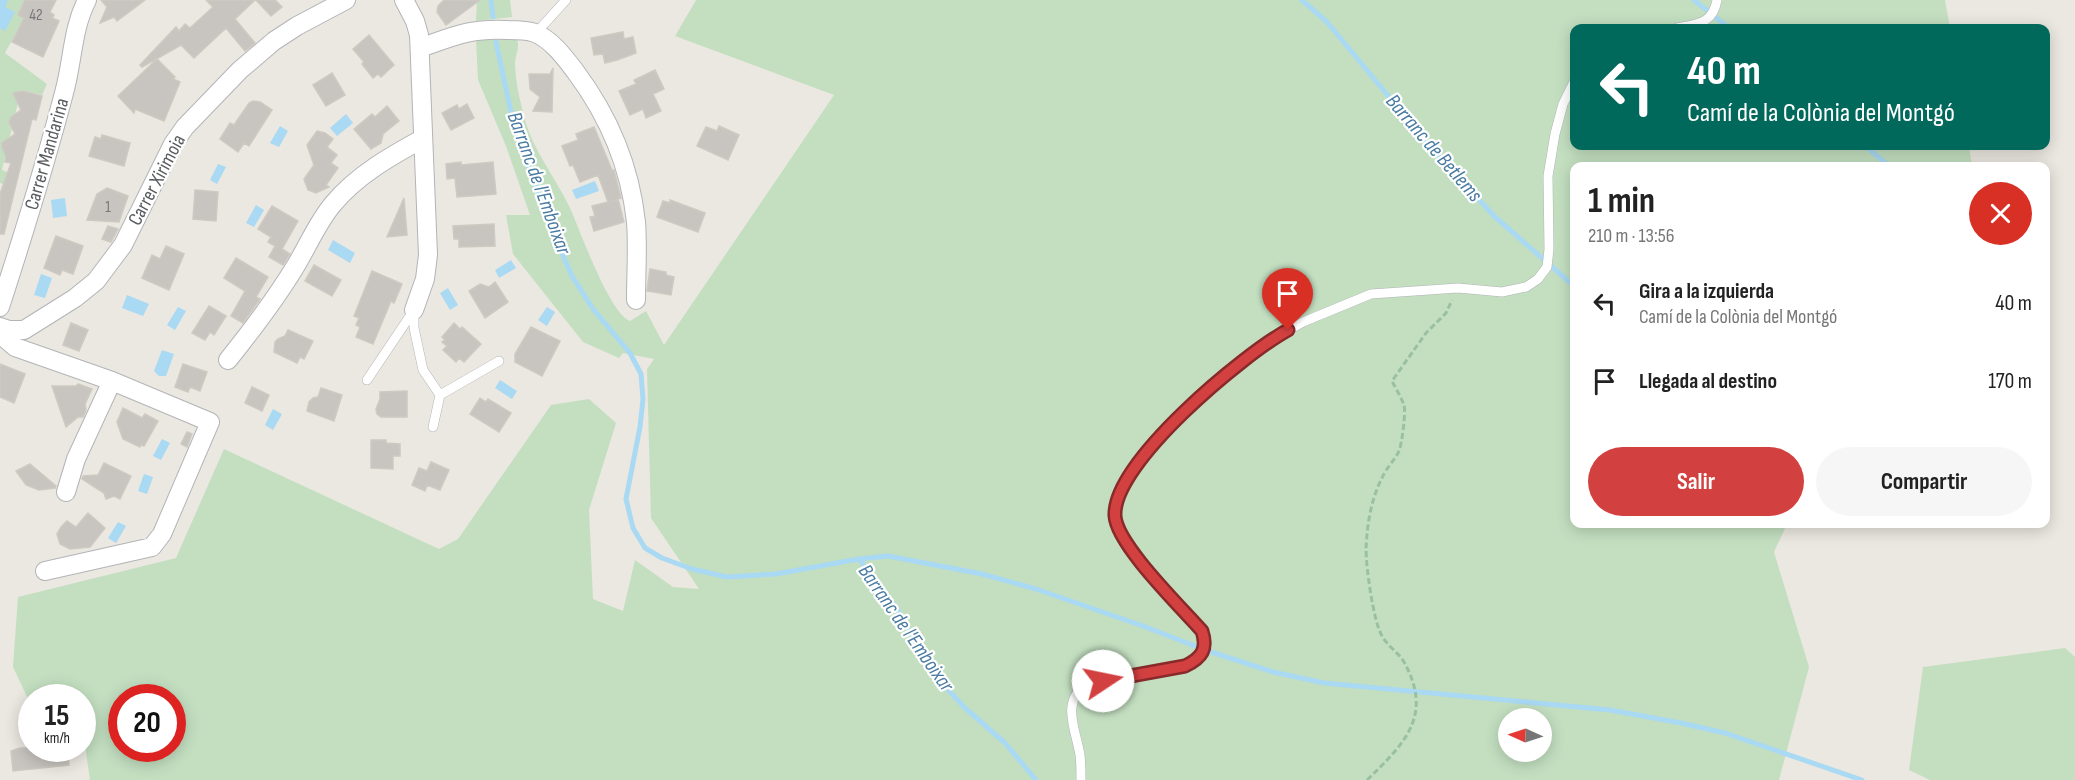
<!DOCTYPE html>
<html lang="es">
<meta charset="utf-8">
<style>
body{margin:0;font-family:"Sofia Sans Condensed",sans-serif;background:#f6f6f6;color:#222;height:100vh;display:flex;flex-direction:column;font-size:22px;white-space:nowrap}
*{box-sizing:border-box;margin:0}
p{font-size:20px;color:#767676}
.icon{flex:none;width:33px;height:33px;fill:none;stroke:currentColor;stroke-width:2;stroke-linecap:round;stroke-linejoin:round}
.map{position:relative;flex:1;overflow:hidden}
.details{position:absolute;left:1570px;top:162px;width:480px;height:366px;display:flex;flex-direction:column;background:#fff;border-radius:12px;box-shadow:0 3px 15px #0003}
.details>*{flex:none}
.top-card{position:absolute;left:1570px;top:24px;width:480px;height:126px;border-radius:12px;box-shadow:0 3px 15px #0003;background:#00695c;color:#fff;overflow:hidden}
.needle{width:39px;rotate:273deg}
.tools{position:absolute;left:1498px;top:708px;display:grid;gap:12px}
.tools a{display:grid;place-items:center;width:54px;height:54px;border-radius:50%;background:#fff;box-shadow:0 3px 15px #0003;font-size:30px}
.speed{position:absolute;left:18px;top:684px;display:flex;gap:12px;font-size:30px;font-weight:700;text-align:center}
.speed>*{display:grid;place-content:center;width:78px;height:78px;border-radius:50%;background:#fff;box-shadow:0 3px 15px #0003;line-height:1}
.speed small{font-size:15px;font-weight:400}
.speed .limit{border:9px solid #d22;background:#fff;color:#111}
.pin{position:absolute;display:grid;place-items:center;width:51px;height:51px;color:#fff;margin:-62px -26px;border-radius:50% 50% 50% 0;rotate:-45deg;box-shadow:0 0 6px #0007}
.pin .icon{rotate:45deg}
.me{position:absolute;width:66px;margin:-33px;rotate:79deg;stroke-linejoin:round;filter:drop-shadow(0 0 4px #0008)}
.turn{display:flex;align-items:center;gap:21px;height:126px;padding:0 18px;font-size:27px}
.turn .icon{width:78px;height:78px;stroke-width:2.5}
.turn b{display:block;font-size:42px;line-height:51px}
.round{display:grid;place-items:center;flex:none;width:63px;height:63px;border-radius:32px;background:#f6f6f6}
.headline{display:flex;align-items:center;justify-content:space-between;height:102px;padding:0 18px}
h1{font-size:36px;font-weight:700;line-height:45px}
.primary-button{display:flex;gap:12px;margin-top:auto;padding:12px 18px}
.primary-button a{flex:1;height:69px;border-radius:36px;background:#d24040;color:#fff;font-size:24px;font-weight:700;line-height:69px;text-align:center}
.primary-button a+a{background:#f6f6f6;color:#222}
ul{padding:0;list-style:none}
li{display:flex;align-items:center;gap:18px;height:78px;padding:0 18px}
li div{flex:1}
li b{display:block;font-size:22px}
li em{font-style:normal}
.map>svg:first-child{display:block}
.green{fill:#c3dfc0;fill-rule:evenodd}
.water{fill:#a9d9f3}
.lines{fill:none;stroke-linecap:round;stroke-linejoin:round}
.stream{stroke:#a9d9f3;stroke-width:5}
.building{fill:#c8c5c0;stroke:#cec9c1;stroke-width:1.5}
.service-casing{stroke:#b2b4b7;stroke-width:10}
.minor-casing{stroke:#b2b4b7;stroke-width:20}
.path{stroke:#9ac0a2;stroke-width:3;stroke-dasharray:6 3;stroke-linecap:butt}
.service{stroke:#fff;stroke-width:9}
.minor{stroke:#fff;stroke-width:18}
.route-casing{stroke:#882a2a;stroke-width:15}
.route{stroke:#d24040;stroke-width:10}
.labels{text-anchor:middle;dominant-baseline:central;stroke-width:4.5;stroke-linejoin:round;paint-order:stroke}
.number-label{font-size:16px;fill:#767778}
.street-label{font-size:20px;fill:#5a5d60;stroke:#fff}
.water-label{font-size:21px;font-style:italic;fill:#497ba3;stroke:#fff}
</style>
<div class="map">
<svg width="2075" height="780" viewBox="0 0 2075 780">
<rect width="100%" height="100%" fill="#ebe8e1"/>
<!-- green -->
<path class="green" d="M0,0H25L18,15L24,18L5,53L47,84L42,95L21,90L2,170L18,176L13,188L0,183Z
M477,0H510L512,17L476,21Z
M696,0H1945L1950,28H1575V146H1969L1972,166H1575V524H1787L1774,552L1809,667L1779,780H90L83,731L82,698H32L31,705L13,667L18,597L176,558L224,449L439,549L458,539L551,405L589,399L616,423L589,510L593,599L623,611L635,560L673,587L699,589L651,518L647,369L654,359L623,353L619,358L583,342L513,254L506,215H530L506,146L478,80L476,40H517C520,47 516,54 515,62C515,78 519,97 523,112C530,147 555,176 570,208C580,230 609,313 630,321L646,311L664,345L834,95L675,36ZM122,698H172V748H122ZM1509,718H1542V752H1509Z
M2065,648L2075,657V780H1930L1909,770L1923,667Z"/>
<!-- water -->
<path class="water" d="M0,0H8L5,7L15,12L5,31L0,28Z
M346,114L353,123L337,136L330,128Z
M280,126L288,131L279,147L270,143Z
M218,164L226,167L217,184L210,180Z
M595,181L599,191L576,199L572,190Z
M65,198L67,216L53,218L51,200Z
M256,205L264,210L254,227L246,223Z
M333,240L355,253L350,263L328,250Z
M511,260L516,268L499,278L495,270Z
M41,274L52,278L45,298L34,295Z
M448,288L458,305L450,310L440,293Z
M127,295L149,304L143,316L122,308Z
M178,307L186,311L175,330L167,325Z
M547,307L555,312L547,326L538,320Z
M162,350L174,354L166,376H159L154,371Z
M500,380L517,391L512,399L495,388Z
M273,409L282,414L273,430L265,425Z
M162,439L170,443L161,460L153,456Z
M144,474L153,477L147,494L138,491Z
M118,522L126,526L116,543L108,538Z"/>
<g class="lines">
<!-- stream -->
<path class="stream" d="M491,0L493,17
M1302,0L1327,22L1428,144L1494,216L1575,287
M1694,0L1729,28
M496,42L515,131L555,238L572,276L593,309L630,353L641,374L643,399L640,427L626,499L633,528L645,548L662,558L692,569L727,577L776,574L859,559L897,609L929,669L965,708L1005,743L1036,780
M1865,146L1889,166
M859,559L888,556L982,574L1036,589L1143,626L1205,650L1273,672L1324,683L1610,710L1681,723L1725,733L1862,780"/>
</g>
<!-- building -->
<path class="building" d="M25,0H56L50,12L54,15L52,18L59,21L43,57L12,42L24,18L18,15Z
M101,0H145L117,21L114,17L100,23L107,7Z
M206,0H255L235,19L255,43L245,51L226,28L194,58L181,45L142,67L140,65L176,27L179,31L185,24L190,28L213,7Z
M256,0H275L282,7L271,16Z
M444,0H480L446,25L437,12L438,6Z
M623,32L624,39L633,37L636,53L617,60L605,63L603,54L594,55L591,38Z
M369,35L394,65L381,77L378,74L373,78L362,64L364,62L353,49Z
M157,59L175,77L173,79L180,82L164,121L135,109L134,113L118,96Z
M553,68L552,112L533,111L540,97L530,89L529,74H550Z
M655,70L664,89L653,94L661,111L646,118L643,109L630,115L619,91L636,84L634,80Z
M332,73L345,95L326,106L313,85Z
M23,91L42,96L36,120L32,119L4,234H0V194L11,163L5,162L6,157L2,147V143L15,134L9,122L11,117L21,110L13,93Z
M253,101L260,102L272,110L249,146L244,143L238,152L220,139L230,123L234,125L249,103Z
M467,104L474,118L451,130L442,113L457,105L459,109Z
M387,106L399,121L383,134L381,143L371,149L354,129L372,114L375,117Z
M719,126L739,135L728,160L697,146L706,127L717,131Z
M594,127L612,170H614L621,198L613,201L618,199L624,222L594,231L590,217L595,216L592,206L608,202L598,175L580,182L573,165L570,166L562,146L578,140L576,134Z
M317,131L325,133L333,139L327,147L337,155L331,163L338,168L326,185L329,187L316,193L308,190L304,179L314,165L307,145Z
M102,135L130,143L124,166L89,156L95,137L101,139Z
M461,162V165L493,162L496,194L457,197L455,178L447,179L446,164Z
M107,188L128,196L119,222L87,220L97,194Z
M195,190L218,192L216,221L193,219Z
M404,198L407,235L387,237Z
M670,200L705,213L698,232L657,217L663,201L670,203Z
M272,206L298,221L282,249L290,254L283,265L269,257L275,246L268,242L271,237L258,229Z
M494,224L495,246L459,247V239H454L453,226Z
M108,226L118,229L111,242L102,239Z
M56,236L83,246L73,274L62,270L60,275L44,268Z
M166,246L184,254L169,290L142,278L152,255L160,259Z
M236,258L268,277L256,297L260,299L243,323L231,316L245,291L224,278Z
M314,265L341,280L332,296L305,281Z
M650,269L666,272V275L674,277L671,295L647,291Z
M372,271L402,284L394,303L391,301L373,344L356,337L360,327L356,325L359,318L354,316Z
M495,282L508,302L485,318L469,291L480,284L489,287Z
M209,306L226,316L214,335L210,332L205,340L192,333Z
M71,323L88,330L79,351L63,345Z
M454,323L460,329L462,327L481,344L464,362L459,358L456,362L443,350L447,346L442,342L445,340L442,337Z
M531,327L560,341L542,376L515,362V354Z
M288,330L313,341L304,359L300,357L297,363L274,352L275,342L278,339L285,336Z
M0,364L25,374L14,403L0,397Z
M183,364L207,372L200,391L190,387L188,392L175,387Z
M78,384L92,389L85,404L86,410L83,417H78L66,427L52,386H76Z
M252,387L269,395L262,411L245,403Z
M321,388L342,395L334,421L307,411L309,402L313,398L318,397Z
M407,391V417H381L377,414L376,409L380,399V392Z
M480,398L486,402L488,399L511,413L499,432L470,414Z
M123,408L142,418L145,414L158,421L144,446L141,445L140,447L123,439L117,422Z
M187,432L192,434L187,447L181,444Z
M371,440H386V443L400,444V456H393V469L371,468Z
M431,462L449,470L440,490L427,485L425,491L412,485L419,468L427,471Z
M104,463L131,476L120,499L114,496L106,499L104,493L82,479L83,476L98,475Z
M30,464L56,486L55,488L39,490L26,485L16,471Z
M88,513L105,528L90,547L70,549L60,544L57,534L61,527L67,521L76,527Z
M20,748H45V751L67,749L69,765L13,771L11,751Z"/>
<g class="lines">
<defs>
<path id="service" d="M1677,28C1697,24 1713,24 1717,0
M536,33L566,0
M414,310V328L423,370L440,395
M367,380L414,310
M433,427L440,395L499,361
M1081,780C1081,772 1081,763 1080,755C1076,730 1060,701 1087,684L1185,666C1202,658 1209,649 1202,631L1133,551L1120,532L1115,516L1117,500L1130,472L1184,412L1228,372L1274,338L1303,322L1371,294L1458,288L1502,292L1526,287L1538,279L1547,267L1549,249L1548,176L1555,134L1563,104L1575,80"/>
<path id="minor" d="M404,0L415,21L419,35L428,255L425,279L414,310
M420,48C454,36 470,28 508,30C517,30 527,30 535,33C551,39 565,58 575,71C608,115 630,166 636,222C638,247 636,274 636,300
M0,307C23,236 45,165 64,93C73,61 72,29 87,0
M0,327L9,330H24L75,298L96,281L123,245L173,144L185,127L240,70L274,41L297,26L346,0
M0,334L15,347L112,381L210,422L162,534L152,547L45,571
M228,360C252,330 275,300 295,267C308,246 317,223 333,204C357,175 391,156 422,139
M66,492L76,459L112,381"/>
</defs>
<!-- service casing -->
<use href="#service" class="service-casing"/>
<!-- minor casing -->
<use href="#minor" class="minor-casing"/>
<!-- path -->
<path class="path" d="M1367,780C1404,744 1434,716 1404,662C1398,652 1386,645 1381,634C1373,618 1366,567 1366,549C1367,525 1371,499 1382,478C1386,468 1395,460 1399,451C1402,444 1406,412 1404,405C1401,397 1396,389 1392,381L1426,333L1446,313L1452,300"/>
<!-- service -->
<use href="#service" class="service"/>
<!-- minor -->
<use href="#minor" class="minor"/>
</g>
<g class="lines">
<defs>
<path id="route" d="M1103,681L1185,666C1202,658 1208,649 1202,631C1181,607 1117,545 1115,516C1112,463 1244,354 1288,330"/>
</defs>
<!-- route casing -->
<use href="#route" class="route-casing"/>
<!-- route -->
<use href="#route" class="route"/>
</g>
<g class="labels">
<!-- number labels -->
<g class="number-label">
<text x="36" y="15">42</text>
<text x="108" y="207">1</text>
</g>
<!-- street labels -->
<g class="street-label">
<text transform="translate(47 154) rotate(-74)">Carrer Mandarina</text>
<text transform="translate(157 180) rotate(-62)">Carrer Xirimoia</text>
</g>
<!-- water labels -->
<g class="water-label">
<text transform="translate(1434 148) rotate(49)">Barranc de Betlems</text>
<text transform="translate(539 183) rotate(70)">Barranc de l'Emboixar</text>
<text transform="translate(906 628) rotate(55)">Barranc de l'Emboixar</text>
</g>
</g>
</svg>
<div class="tools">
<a><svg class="needle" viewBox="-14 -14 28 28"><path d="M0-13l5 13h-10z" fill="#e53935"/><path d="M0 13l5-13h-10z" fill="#767676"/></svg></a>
</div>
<div class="speed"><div>15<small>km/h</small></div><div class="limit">20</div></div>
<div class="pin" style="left:1288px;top:330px;background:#d93025"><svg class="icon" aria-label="arrive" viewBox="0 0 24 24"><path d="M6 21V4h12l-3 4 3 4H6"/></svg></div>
<svg class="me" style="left:1103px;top:681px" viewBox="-20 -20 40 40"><circle r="19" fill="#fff"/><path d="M0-13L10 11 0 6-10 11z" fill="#d24040"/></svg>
<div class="top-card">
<div class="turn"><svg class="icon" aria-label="left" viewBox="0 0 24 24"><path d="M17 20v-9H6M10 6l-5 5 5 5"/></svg><div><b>40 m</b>Camí de la Colònia del Montgó</div></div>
</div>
<section class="details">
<div class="headline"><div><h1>1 min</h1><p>210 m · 13:56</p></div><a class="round" style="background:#d93025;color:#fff"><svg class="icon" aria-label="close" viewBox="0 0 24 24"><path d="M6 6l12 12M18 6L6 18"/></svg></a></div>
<ul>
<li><svg class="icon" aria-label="left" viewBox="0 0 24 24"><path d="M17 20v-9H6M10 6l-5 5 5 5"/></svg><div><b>Gira a la izquierda</b><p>Camí de la Colònia del Montgó</p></div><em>40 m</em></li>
<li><svg class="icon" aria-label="arrive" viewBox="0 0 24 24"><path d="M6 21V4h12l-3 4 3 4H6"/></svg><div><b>Llegada al destino</b></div><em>170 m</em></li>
</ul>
<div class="primary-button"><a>Salir</a><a>Compartir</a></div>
</section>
</div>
